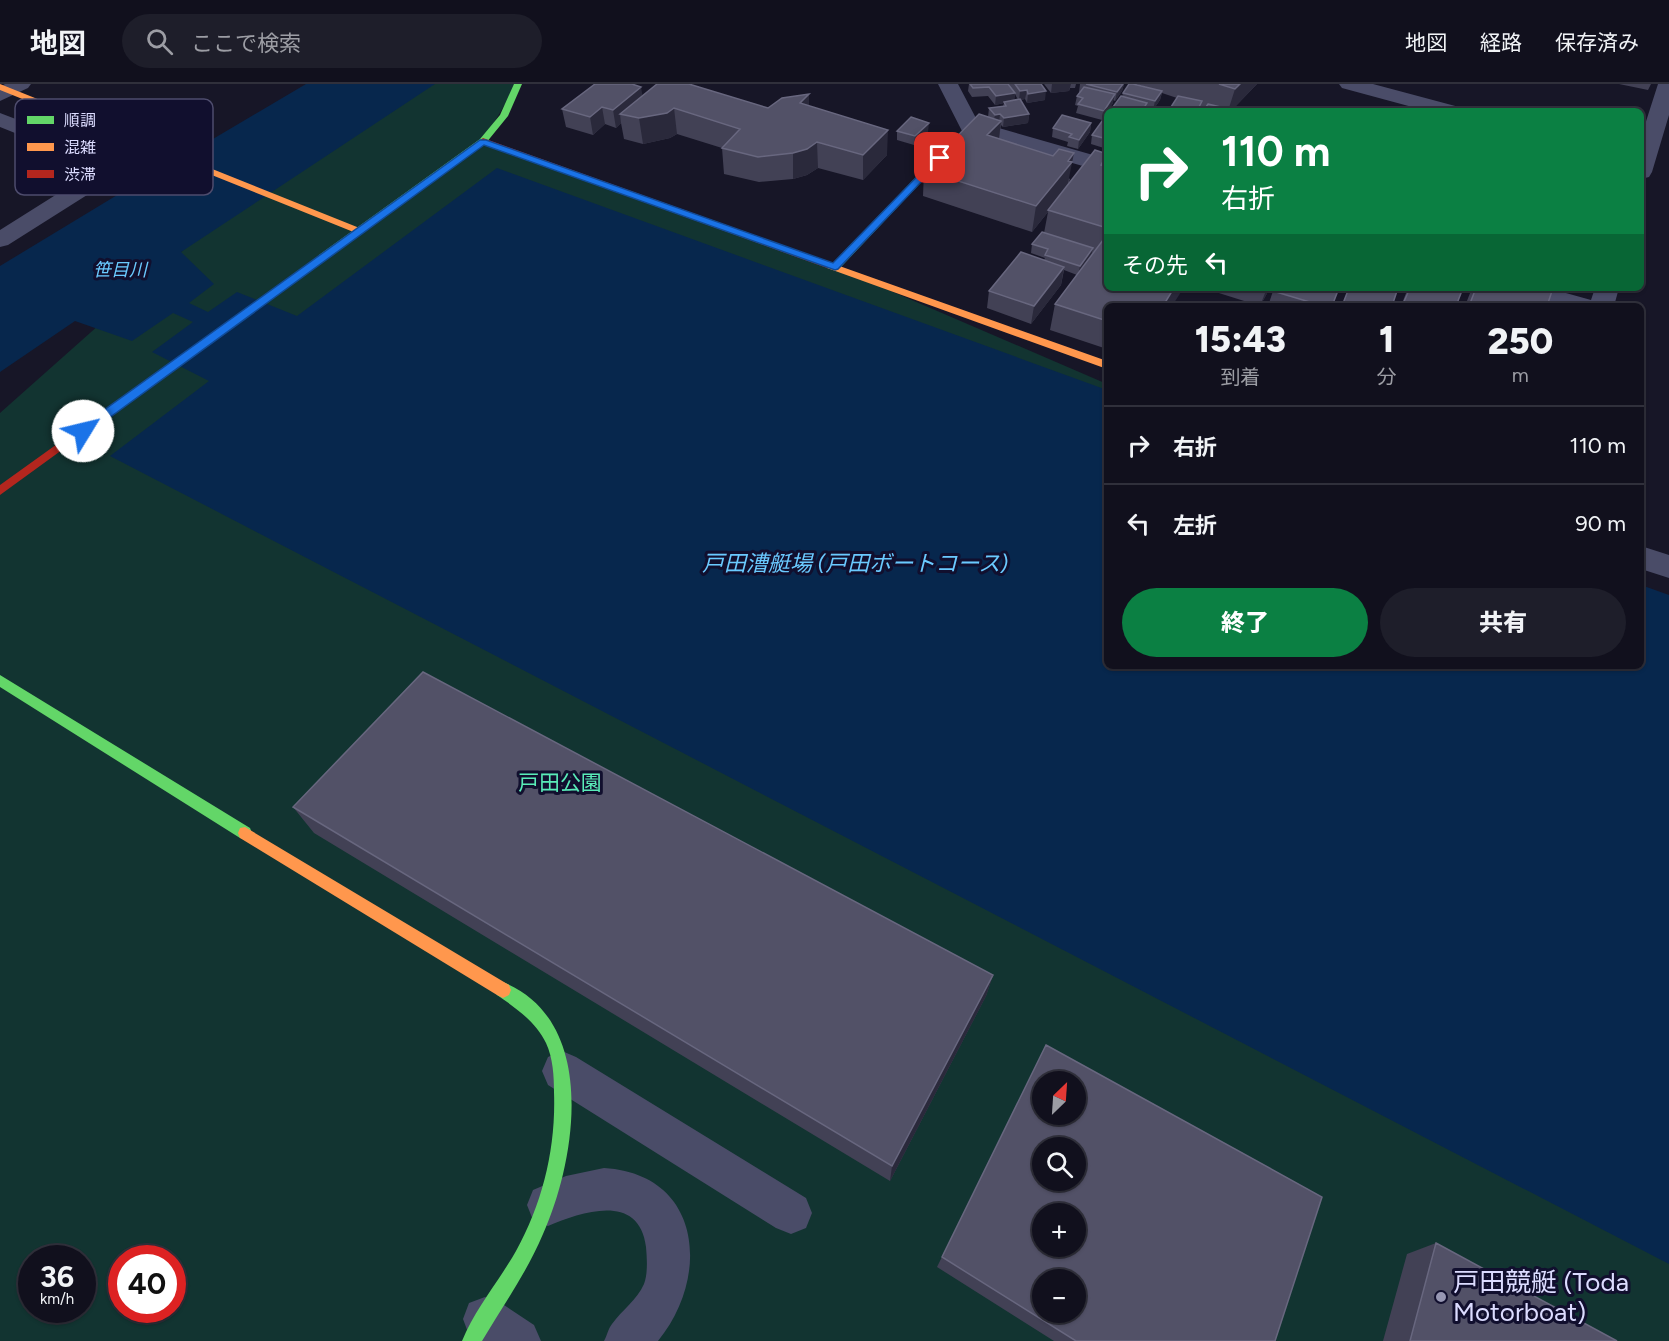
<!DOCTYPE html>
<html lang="ja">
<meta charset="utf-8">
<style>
body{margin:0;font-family:Figtree,"Noto Sans JP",sans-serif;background:#1e1e2a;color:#f1f3f6;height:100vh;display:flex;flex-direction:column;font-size:22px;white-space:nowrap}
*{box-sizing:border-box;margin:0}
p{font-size:20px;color:#9c9da4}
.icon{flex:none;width:33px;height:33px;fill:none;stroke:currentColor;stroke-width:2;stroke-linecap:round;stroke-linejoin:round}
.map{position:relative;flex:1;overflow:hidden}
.panel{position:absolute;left:1104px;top:219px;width:540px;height:366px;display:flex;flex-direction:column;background:#11101d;border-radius:9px;box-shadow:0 2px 4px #0004,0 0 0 2px #30303b}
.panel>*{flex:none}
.hud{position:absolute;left:1104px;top:24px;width:540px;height:183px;border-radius:9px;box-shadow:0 2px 4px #0004,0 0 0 2px #30303b;background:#0b8043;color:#fff;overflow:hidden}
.needle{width:39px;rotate:25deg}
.fabs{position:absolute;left:1032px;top:987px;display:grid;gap:12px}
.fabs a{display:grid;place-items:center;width:54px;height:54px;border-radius:50%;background:#11101d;box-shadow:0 2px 4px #0004,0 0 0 2px #30303b;font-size:30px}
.speed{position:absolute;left:18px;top:1161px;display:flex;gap:12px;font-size:30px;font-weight:700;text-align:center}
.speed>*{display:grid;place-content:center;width:78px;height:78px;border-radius:50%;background:#11101d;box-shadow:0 2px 4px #0004,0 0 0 2px #30303b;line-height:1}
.speed small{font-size:15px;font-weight:400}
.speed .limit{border:9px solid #d22;background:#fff;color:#111}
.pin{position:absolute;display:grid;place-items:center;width:51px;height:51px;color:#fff;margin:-26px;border-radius:12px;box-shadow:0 3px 9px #0006}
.me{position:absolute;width:66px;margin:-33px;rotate:54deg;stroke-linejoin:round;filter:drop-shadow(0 0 4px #0008)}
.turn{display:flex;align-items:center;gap:21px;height:126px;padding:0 18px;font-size:27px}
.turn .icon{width:78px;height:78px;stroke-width:2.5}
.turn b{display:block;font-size:42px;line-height:51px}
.then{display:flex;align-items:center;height:57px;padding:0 18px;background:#0003;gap:12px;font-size:22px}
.eta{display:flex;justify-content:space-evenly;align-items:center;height:102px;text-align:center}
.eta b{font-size:36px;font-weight:800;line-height:42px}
.action{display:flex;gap:12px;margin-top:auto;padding:12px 18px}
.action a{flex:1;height:69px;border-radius:36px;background:#0b8043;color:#fff;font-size:24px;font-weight:800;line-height:69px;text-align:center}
.action a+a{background:#1e1e2a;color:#f1f3f6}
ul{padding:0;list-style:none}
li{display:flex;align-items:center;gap:18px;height:78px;padding:0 18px;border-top:2px solid #30303b}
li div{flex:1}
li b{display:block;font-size:22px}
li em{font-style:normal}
header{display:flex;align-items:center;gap:36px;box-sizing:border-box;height:84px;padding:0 30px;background:#11101d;border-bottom:2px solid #30303b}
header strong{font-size:28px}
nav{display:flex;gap:33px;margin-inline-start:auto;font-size:21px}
.search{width:420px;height:54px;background:#1e1e2a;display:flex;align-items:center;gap:15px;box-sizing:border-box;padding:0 21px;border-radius:33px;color:#9c9da4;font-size:22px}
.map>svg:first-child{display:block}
.green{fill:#123431;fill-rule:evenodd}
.water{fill:#07274d}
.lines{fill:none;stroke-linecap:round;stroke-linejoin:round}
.street{fill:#4a4c68;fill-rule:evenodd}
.fast{fill:#63d668;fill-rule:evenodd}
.slow{fill:#ff974d;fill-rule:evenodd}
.jam{fill:#b3261e;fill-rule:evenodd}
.wall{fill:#424155;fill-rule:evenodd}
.shaded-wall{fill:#2a293b}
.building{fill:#525167;stroke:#68677f;stroke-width:1.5;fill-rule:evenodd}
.route{fill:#1a73e8;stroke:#114b97;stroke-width:1.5}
.poi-dot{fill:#9797b3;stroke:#110f2e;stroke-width:2}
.labels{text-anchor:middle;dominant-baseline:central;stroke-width:6;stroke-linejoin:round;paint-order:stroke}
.far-water-label{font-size:18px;font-style:italic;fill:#6acaff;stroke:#110f2e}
.park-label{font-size:21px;fill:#5aecb8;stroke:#110f2e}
.water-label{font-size:22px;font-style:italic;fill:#6acaff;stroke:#110f2e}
.near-poi-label{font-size:26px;fill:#dcdcff;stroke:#110f2e;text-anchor:start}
.key{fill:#110f2e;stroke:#4e4c6d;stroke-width:1.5}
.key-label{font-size:16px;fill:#dcdcff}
</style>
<header>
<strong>地図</strong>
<div class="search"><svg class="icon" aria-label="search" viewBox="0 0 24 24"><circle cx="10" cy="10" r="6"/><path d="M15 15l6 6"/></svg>ここで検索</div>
<nav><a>地図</a><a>経路</a><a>保存済み</a></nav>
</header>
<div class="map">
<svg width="1669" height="1257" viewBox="0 0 1669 1257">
<rect width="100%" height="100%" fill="#171627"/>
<!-- green -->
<path class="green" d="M370,0H517L483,57L835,183L1107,300V582H1641L1669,526V1257H0V329ZM1042,998H1076V1030H1042ZM1042,1064H1076V1096H1042ZM1042,1130H1076V1162H1042ZM32,1174H82V1226H32ZM122,1174H172V1226H122ZM1042,1196H1076V1228H1042Z"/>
<!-- water -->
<path class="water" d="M306,0H435L181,168L214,200L189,219L208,228L237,208L297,232L497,84L1107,306V582H1641V501L1669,511V1180L110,372L209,297L152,268L193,238L173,229L132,257L75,237L0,288V182L137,99L122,92L128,89L147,94Z"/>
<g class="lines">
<!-- street -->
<path class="street" d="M5,0H31L28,4L0,17V3Z
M938,0H958L978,38L1107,75V89L962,47Z
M1339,0H1373L1459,23L1463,27H1427L1342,4Z
M1658,0H1669V31L1652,88L1649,93L1641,95V53Z
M0,29L125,77L128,82L125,87L8,161L0,163V146L100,83L0,43Z
M1509,204H1548L1591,216L1595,204H1619L1614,222H1555L1512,209Z
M1641,462L1669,471V494L1641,485Z
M562,967L576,973L806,1114L812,1129L806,1144L791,1150L776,1144L548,1001L542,987L548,973Z
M604,1084C702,1090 711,1192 658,1257H604C607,1252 608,1245 612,1240C622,1226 637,1216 644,1200C648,1189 647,1175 646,1163C639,1108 582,1128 548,1142L533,1136L527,1121L533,1106L566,1092Z
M485,1213L501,1219L534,1241L541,1257H478L469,1251L463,1235L469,1219Z"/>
<!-- fast -->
<path class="fast" d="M514,0H522L508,32L486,59L325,175H319V171L480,55L500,31Z
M953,55L960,57L839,185H831V181Z
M0,591L250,744L252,749L250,754L245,755L240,754L0,603Z
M503,898C599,937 576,1076 543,1150C527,1188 503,1222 482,1257H462C475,1225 499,1197 516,1167C543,1118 556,1064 554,1008C554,992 553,974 546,959C536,938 516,924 497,911L495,906L497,901Z"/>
<!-- slow -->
<path class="slow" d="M0,0L362,145L364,147L356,149L0,6Z
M831,179L1107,277V285L827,184L826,182Z
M245,743L509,901L511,906L509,911L503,914L497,911L240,754L238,749L240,744Z"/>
<!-- jam -->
<path class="jam" d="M483,54L835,180L836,182L835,184H827L480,59L479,57Z
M322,170L325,171V175L0,411V401Z"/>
</g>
<!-- wall -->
<path class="wall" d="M969,0H1041L1045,16L1027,19L1025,15L1020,16L1029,30L1028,39L1003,43L1001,41L999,55L1070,95L1068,101L1107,70L1105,82L1107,83V204L1181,208L1107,222V265L1050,246L1055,220L1077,191L1064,186L1061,201L1031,240L987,224L989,207L1044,176L1045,174L1031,169L1032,160L1044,149L1048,128L1032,148L923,112L924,86L988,33L989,24L1003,22L1004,19L995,21L988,12L972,13L968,7ZM1015,10L1018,16H1014Z
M1044,0H1076L1075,4H1070L1069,7L1051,9Z
M1080,0H1124L1122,7L1115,17L1113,16V19L1102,36L1076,29L1078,22L1075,21L1077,12L1080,8H1079Z
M1136,0H1257L1231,27L1201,22L1200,27H1169L1177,14L1162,9L1160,16L1153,26L1146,24L1122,13L1123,9L1146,3Z
M1619,0H1651L1648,6Z
M809,10V22L887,71L863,96L818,84L807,91L793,95L759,98L724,90L722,64L677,50L670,54L643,60L624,55L621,39L616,44L605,40L593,51L566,43L562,25L642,12L768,24Z
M1107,33V65L1091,60L1092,51Z
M1091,39L1090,48L1078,65L1067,62L1068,58L1052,53L1053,44Z
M897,47L928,48L914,61L897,56Z
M1203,204H1270L1260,222Z
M1408,204H1463L1456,222H1401Z
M1472,204H1553L1547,222H1465Z
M1273,207L1332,222H1268Z
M293,723L993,891L986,912L890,1097L314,749Z
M1046,961L1275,1257H1054L937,1183Z
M1436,1159L1617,1257H1383L1407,1170Z"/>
<!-- shaded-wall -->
<path class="shaded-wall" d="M1052,0H1071L1069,7L1051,9Z
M1123,0H1124L1122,7L1115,17L1117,8Z
M1240,0H1257L1231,27H1228L1235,5Z
M641,3L644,20L620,30L621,39L616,44L613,26Z
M1027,6L1025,15L1019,16L1020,7Z
M1046,7L1045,16L1027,19L1028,10Z
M1162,7L1160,16L1153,26L1155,17Z
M1015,9L1014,18H1004V19L995,21L996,12Z
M809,10V35L800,19Z
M1115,10L1113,19L1102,36L1104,27Z
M602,23L605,40L593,51L590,33Z
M674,24L677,50L670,54L643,60L639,34Z
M1000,30L999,39L1001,37L998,63L987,51L993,40L995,31Z
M1029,30L1028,39L1003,43L1004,34Z
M929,39L928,48L914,61L915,52Z
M1091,39L1090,48L1078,65L1079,56Z
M888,46L887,71L863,96V71Z
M817,58L818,84L807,91L793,95V69Z
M1074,69L1067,104L1048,126V128L1032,148L1036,122Z
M1107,71V74L1102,96L1101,81Z
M1093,164L1091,173L1078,191L1080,182Z
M1064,183L1061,201L1031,240L1034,222Z
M1174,204H1182L1181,208L1172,222H1163Z
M1267,204H1270L1260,222Z
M993,891L986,912L890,1097L892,1082Z"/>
<!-- building -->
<path class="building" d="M595,0H632L641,3L613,26L602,23L590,33L562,25Z
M657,0H689L768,24L782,14L809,10L800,19L888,46L863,71L817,58L807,65L793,69L758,73L722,64L740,45L674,24L667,29L639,34L620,30Z
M970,0H1008L1015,9L996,12L989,3L973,4Z
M1015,0H1041L1046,7L1028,10L1027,6L1020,7Z
M1086,0H1123L1117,8Z
M1129,0H1133L1162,7L1155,17L1123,9Z
M1219,0H1240L1235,5Z
M1084,3L1115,10L1104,27L1078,20L1083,14L1077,12Z
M1121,12L1147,19L1142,27H1110Z
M1178,12L1202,17L1197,27L1169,26Z
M1020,15L1029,30L1004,34L1000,30L995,31L989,24L1006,22L1004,18Z
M1208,20L1229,25L1228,27H1203Z
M979,30L1001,37L987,51L1053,72L1059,65L1074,69L1068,77L1072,78L1036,122L924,86Z
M1062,31L1091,39L1079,56L1069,53L1072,50L1053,44Z
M911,33L929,39L915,52L897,47Z
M1105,33H1107V55L1092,51Z
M1095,66L1107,70L1101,81L1107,83V144L1048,126Z
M1042,148L1093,164L1080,182L1045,171L1048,165L1032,160Z
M1103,156L1107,157V204H1174L1163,222H1107V237L1055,220Z
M1021,168L1064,183L1034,222L989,207Z
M1275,204H1339L1332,222H1323L1273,207Z
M1349,204H1398L1392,222H1342Z
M1410,204H1463L1456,222H1402Z
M1476,204H1553L1547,222H1469Z
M423,588L993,891L892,1082L293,723Z
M1046,961L1322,1113L1275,1257H1076L942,1173ZM1042,998H1076V1030H1042ZM1042,1064H1076V1096H1042ZM1042,1130H1076V1162H1042ZM1042,1196H1076V1228H1042Z
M1436,1159L1617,1257H1410Z"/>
<!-- route -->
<path class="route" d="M480,56H486L833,179L937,72L944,74L838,185L835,186L484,61L87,350H79V344Z"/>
<!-- markers -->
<circle class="poi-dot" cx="1441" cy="1213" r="6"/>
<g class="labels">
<!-- far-water labels -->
<g class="far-water-label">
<text x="120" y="186">笹目川</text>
</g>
<!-- park labels -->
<g class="park-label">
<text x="560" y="698">戸田公園</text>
</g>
<!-- water labels -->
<g class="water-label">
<text x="855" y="479">戸田漕艇場 (戸田ボートコース)</text>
</g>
<!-- near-poi labels -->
<g class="near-poi-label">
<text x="1453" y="1198">戸田競艇 (Toda<tspan x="1453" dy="30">Motorboat)</tspan></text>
</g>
</g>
<!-- legend -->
<rect x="15" y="15" width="198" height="96" rx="9" class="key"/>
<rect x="27" y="32" width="27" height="8" fill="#63d668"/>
<rect x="27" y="59" width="27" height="8" fill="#ff974d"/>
<rect x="27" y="86" width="27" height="8" fill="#b3261e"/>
<g class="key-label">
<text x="64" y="42">順調</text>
<text x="64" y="69">混雑</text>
<text x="64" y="96">渋滞</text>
</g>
</svg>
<div class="fabs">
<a><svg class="needle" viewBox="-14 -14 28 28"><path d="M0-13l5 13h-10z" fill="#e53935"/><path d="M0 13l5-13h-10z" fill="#9c9da4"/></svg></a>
<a><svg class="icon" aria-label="search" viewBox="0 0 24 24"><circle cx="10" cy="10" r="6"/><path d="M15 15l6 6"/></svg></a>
<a>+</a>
<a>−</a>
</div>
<div class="speed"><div>36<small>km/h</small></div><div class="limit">40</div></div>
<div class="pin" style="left:940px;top:74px;background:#d93025"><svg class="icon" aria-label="arrive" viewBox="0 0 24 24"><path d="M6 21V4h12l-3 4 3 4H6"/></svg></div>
<svg class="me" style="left:83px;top:347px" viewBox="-20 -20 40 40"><circle r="19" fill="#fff"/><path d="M0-13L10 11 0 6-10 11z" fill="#1a73e8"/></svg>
<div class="hud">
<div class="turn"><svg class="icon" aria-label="right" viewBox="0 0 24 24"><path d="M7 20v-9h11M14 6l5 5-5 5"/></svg><div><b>110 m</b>右折</div></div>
<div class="then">その先<svg class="icon" aria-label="left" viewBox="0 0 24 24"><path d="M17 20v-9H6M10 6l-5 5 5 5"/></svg></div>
</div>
<section class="panel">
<div class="eta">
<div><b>15:43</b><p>到着</p></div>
<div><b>1</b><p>分</p></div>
<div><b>250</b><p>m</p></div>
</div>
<ul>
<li><svg class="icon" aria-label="right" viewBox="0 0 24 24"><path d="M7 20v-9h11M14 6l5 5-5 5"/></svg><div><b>右折</b></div><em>110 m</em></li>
<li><svg class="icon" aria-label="left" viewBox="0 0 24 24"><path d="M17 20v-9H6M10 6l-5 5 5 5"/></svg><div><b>左折</b></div><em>90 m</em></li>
</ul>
<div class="action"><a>終了</a><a>共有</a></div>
</section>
</div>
